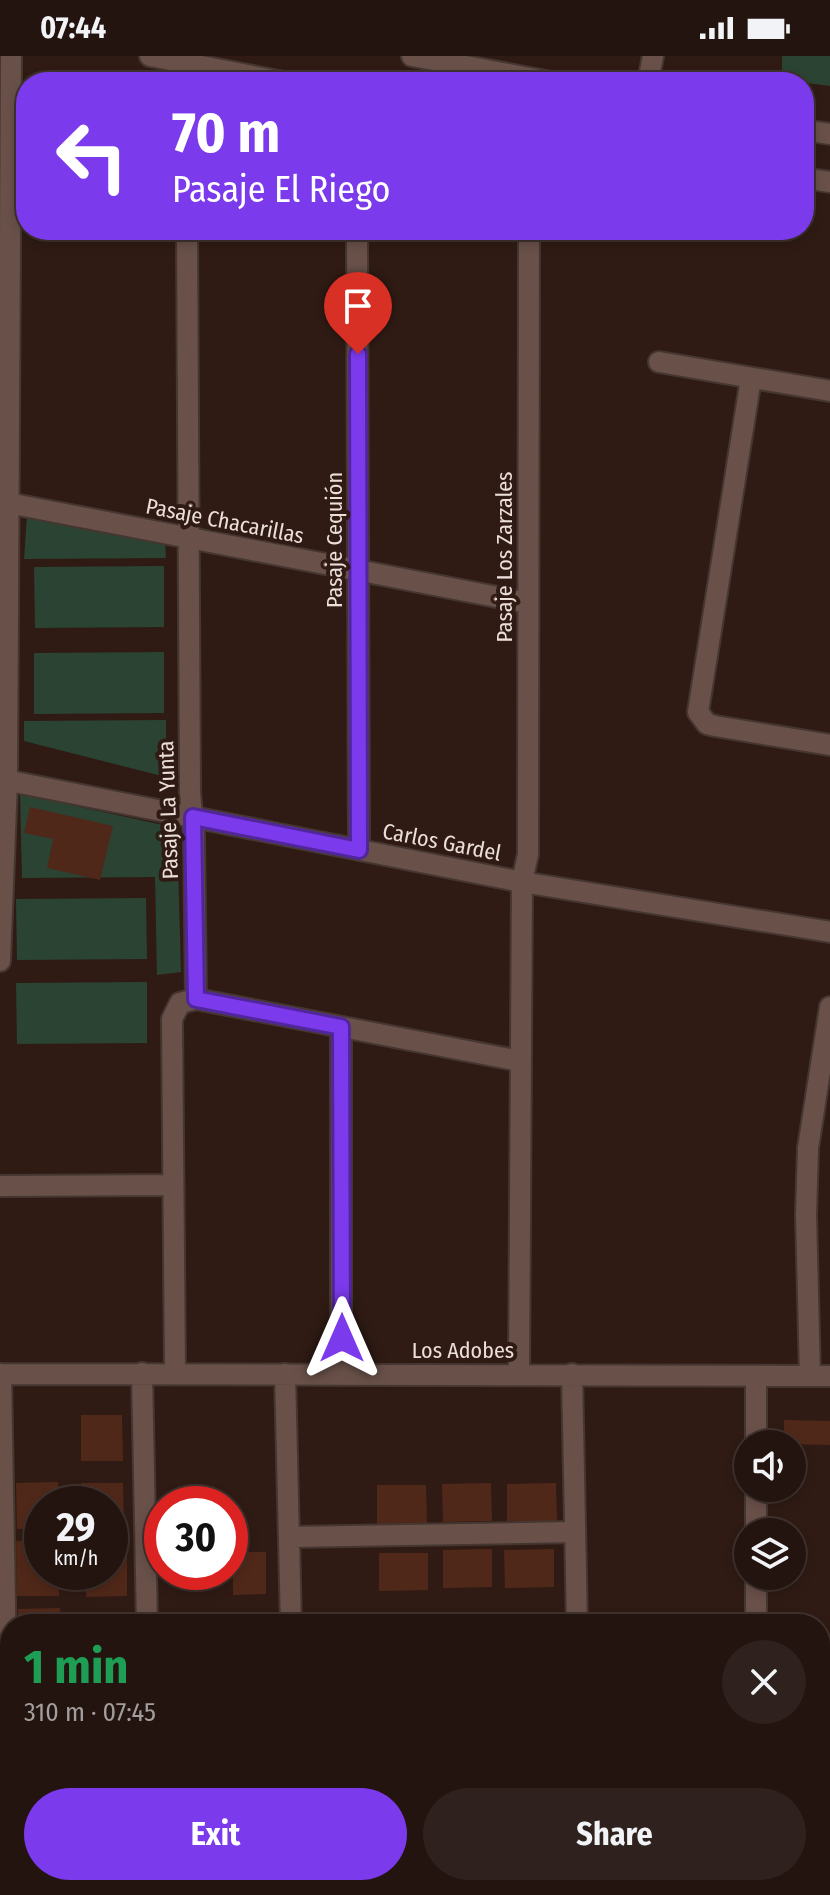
<!DOCTYPE html>
<meta charset="utf-8">
<style>
body{margin:0;font-family:"Fira Sans Condensed",sans-serif;background:#2f211d;color:#f1f3f6;height:100vh;display:flex;flex-direction:column;font-size:30px;white-space:nowrap}
*{box-sizing:border-box;margin:0}
p{font-size:26px;color:#a39e9e}
.icon{flex:none;width:44px;height:44px;fill:none;stroke:currentColor;stroke-width:2;stroke-linecap:round;stroke-linejoin:round}
.map{position:relative;flex:1;overflow:hidden}
.sheet{position:absolute;left:0px;top:1558px;width:830px;height:282px;display:flex;flex-direction:column;background:#23140f;border-radius:32px 32px 0 0;box-shadow:0 4px 12px #0003,0 0 0 2px #40332f}
.sheet>*{flex:none}
.top-card{position:absolute;left:16px;top:16px;width:798px;height:168px;border-radius:32px;box-shadow:0 4px 12px #0003,0 0 0 2px #40332f;background:#7c3aed;color:#fff;overflow:hidden}
.controls{position:absolute;left:734px;top:1374px;display:grid;gap:16px}
.controls a{display:grid;place-items:center;width:72px;height:72px;border-radius:50%;background:#23140f;box-shadow:0 4px 12px #0003,0 0 0 2px #40332f;font-size:40px}
.speed{position:absolute;left:24px;top:1430px;display:flex;gap:16px;font-size:40px;font-weight:700;text-align:center}
.speed>*{display:grid;place-content:center;width:104px;height:104px;border-radius:50%;background:#23140f;box-shadow:0 4px 12px #0003,0 0 0 2px #40332f;line-height:1}
.speed small{font-size:20px;font-weight:400}
.speed .limit{border:12px solid #d22;background:#fff;color:#111}
.pin{position:absolute;display:grid;place-items:center;width:68px;height:68px;color:#fff;margin:-82px -34px;border-radius:50% 50% 50% 0;rotate:-45deg;box-shadow:0 0 8px #0007}
.pin .icon{rotate:45deg}
.me{position:absolute;width:88px;margin:-44px;rotate:0deg;stroke-linejoin:round;filter:drop-shadow(0 0 6px #0008)}
.turn{display:flex;align-items:center;gap:28px;height:168px;padding:0 24px;font-size:36px}
.turn .icon{width:104px;height:104px;stroke-width:2.5}
.turn b{display:block;font-size:56px;line-height:68px}
.round{display:grid;place-items:center;flex:none;width:84px;height:84px;border-radius:42px;background:#2f211d}
.summary{display:flex;align-items:center;justify-content:space-between;height:136px;padding:0 24px}
h1{font-size:48px;font-weight:700;line-height:60px;color:#1e9e55}
.action{display:flex;gap:16px;margin-top:auto;padding:16px 24px}
.action a{flex:1;height:92px;border-radius:48px;background:#7c3aed;color:#fff;font-size:32px;font-weight:700;line-height:92px;text-align:center}
.action a+a{background:#2f211d;color:#f1f3f6}
.status{display:flex;justify-content:space-between;align-items:center;height:56px;padding:0 40px;background:#23140f;direction:ltr}
.status svg{height:22px;fill:currentColor}
.map>svg:first-child{display:block}
.green{fill:#2b4333}
.building{fill:#502819}
.lines{fill:none;stroke-linecap:round;stroke-linejoin:round}
.minor-casing{stroke:#453631;stroke-width:24}
.minor{stroke:#695149;stroke-width:20}
.route-casing{stroke:#51269a;stroke-width:20}
.route{stroke:#7c3aed;stroke-width:14}
.labels{text-anchor:middle;dominant-baseline:central;stroke-width:8;stroke-linejoin:round;paint-order:stroke}
.street-label{font-size:22px;fill:#ecded9;stroke:#2f1b14}
</style>
<div class="status"><b>07:44</b><svg viewBox="0 0 49 12"><path d="M0 12V9h3v3zM5 12V6h3v6zM10 12V3h3v9zM15 12V0h3v12zM26 1h20v11H26zM47 4h2v5h-2z"/></svg></div>
<div class="map">
<svg width="830" height="1839" viewBox="0 0 830 1839">
<rect width="100%" height="100%" fill="#2f1b14"/>
<!-- green -->
<path class="green" d="M782,0H830V30L782,24Z
M27,459L165,487L166,502L24,503Z
M164,510V571L35,572L34,511Z
M164,596V657L34,658V597Z
M166,664V721L24,685V665Z
M20,738L177,772L181,916L157,919L155,821L22,822Z
M146,842L147,903L17,904L16,843Z
M147,926V987L17,988L16,927Z
M29,1830H271V1839H30Z"/>
<!-- building -->
<path class="building" d="M30,751L113,770L100,824L47,812L53,783L24,777Z
M81,1359H122L123,1405H81Z
M784,1364L830,1365V1389L784,1388Z
M58,1426V1448H42V1472L17,1473L16,1427Z
M81,1427H123L124,1473H110V1448H81Z
M491,1427L492,1465L443,1466L442,1428Z
M556,1427L557,1465H507V1428Z
M377,1429H426L427,1467L377,1468Z
M42,1484V1516H59V1540H17L16,1485Z
M492,1493V1531L443,1532V1494Z
M554,1493V1531L505,1532L504,1494Z
M110,1494H127V1540L86,1541L85,1516H110Z
M233,1496H266V1538L233,1539Z
M379,1497H428V1534L379,1535Z
M60,1552V1568H18V1553Z
M126,1561V1568H85V1562Z
M265,1562V1568H233V1563Z
M820,1735H830V1759H820Z
M820,1816L830,1817V1839H773V1830H820Z"/>
<g class="lines">
<defs>
<path id="minor" d="M150,0L283,26
M412,0L551,26
M648,26L653,0
M804,74L830,78
M804,122L830,126
M187,174L190,737L194,779L196,943
M357,174L359,794
M659,306L830,335
M751,322L698,656L707,668L715,670L830,689
M8,447L528,547
M0,723L522,826L830,876
M0,905L7,725L11,0
M341,971V1317
M0,1130L173,1129
M142,1317L147,1568
M175,1317L172,963L180,947L196,943L520,1005
M0,1318L830,1320
M1,1318L10,1839
M285,1318L291,1568
M519,1318L522,826L528,798L529,174
M572,1318L577,1568
M810,1320L806,1159L808,1092L830,951
M756,1388V1320
M756,1476V1432
M289,1481L575,1476
M756,1568V1520
M820,1789H830
M296,1830V1839
M444,1830L445,1839
M582,1830V1839
M756,1839V1830"/>
</defs>
<!-- minor casing -->
<use href="#minor" class="minor-casing"/>
<!-- minor -->
<use href="#minor" class="minor"/>
</g>
<g class="lines">
<defs>
<path id="route" d="M342,1282L341,971L196,943L193,761L359,794L358,298"/>
</defs>
<!-- route casing -->
<use href="#route" class="route-casing"/>
<!-- route -->
<use href="#route" class="route"/>
</g>
<g class="labels">
<!-- street labels -->
<g class="street-label">
<text transform="translate(225 465) rotate(11)">Pasaje Chacarillas</text>
<text transform="translate(334 484) rotate(-90)">Pasaje Cequión</text>
<text transform="translate(504 501) rotate(-90)">Pasaje Los Zarzales</text>
<text transform="translate(168 754) rotate(-92)">Pasaje La Yunta</text>
<text transform="translate(442 786) rotate(11)">Carlos Gardel</text>
<text x="463" y="1294">Los Adobes</text>
</g>
</g>
</svg>
<div class="controls">
<a><svg class="icon" aria-label="sound" viewBox="0 0 24 24"><path d="M4 9h4l5-4v14l-5-4H4zM17 9q2 3 0 6"/></svg></a>
<a><svg class="icon" aria-label="layers" viewBox="0 0 24 24"><path d="M12 4l9 5-9 5-9-5zM3 14l9 5 9-5"/></svg></a>
</div>
<div class="speed"><div>29<small>km/h</small></div><div class="limit">30</div></div>
<div class="pin" style="left:358px;top:298px;background:#d93025"><svg class="icon" aria-label="arrive" viewBox="0 0 24 24"><path d="M6 21V4h12l-3 4 3 4H6"/></svg></div>
<svg class="me" style="left:342px;top:1282px" viewBox="-20 -20 40 40"><path d="M0-17L14 15 0 8-14 15z" fill="#7c3aed" stroke="#fff" stroke-width="4"/></svg>
<div class="top-card">
<div class="turn"><svg class="icon" aria-label="left" viewBox="0 0 24 24"><path d="M17 20v-9H6M10 6l-5 5 5 5"/></svg><div><b>70 m</b>Pasaje El Riego</div></div>
</div>
<section class="sheet">
<div class="summary"><div><h1>1 min</h1><p>310 m · 07:45</p></div><a class="round"><svg class="icon" aria-label="close" viewBox="0 0 24 24"><path d="M6 6l12 12M18 6L6 18"/></svg></a></div>
<div class="action"><a>Exit</a><a>Share</a></div>
</section>
</div>
